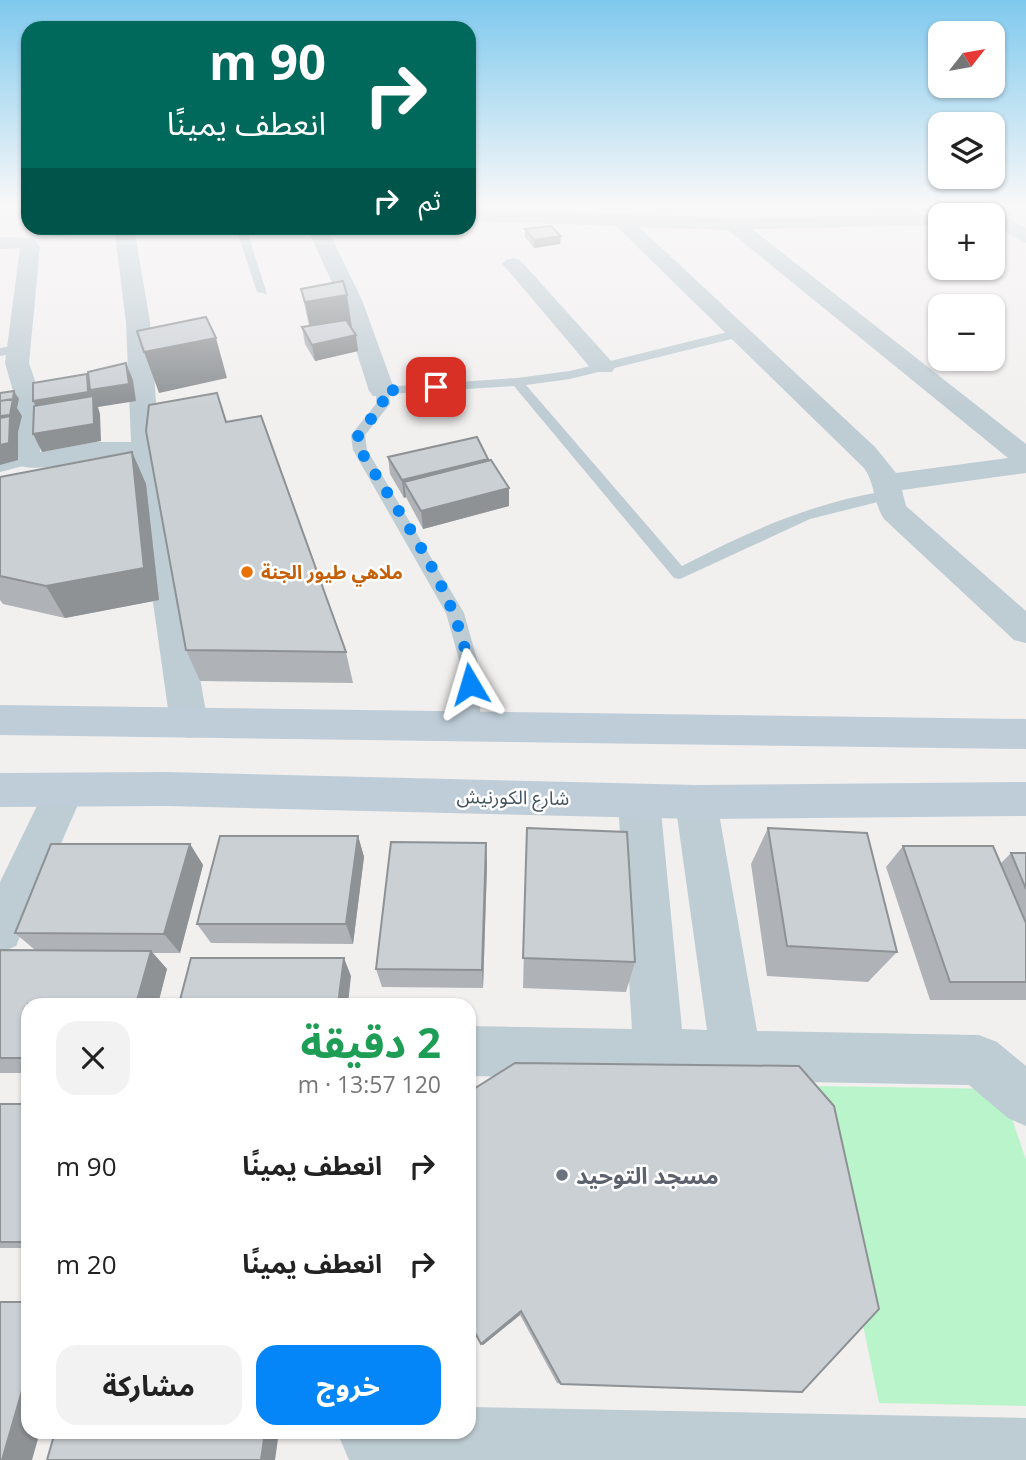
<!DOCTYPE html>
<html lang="ar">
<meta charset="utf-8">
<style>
body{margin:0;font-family:"Open Sans","Noto Sans Arabic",sans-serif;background:#f2f2f2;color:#222;direction:rtl;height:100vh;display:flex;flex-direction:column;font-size:26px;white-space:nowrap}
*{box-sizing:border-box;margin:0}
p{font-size:23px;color:#767676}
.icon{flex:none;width:38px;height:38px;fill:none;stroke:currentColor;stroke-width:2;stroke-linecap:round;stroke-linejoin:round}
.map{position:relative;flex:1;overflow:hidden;direction:ltr}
.drawer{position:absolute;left:21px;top:998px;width:455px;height:441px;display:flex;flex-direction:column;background:#fff;border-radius:21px;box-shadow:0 2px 5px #0004;direction:rtl}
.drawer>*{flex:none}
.top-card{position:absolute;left:21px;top:21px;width:455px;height:214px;border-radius:21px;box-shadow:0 2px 5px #0004;direction:rtl;background:#00695c;color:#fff;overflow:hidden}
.needle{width:46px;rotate:59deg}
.fabs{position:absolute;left:928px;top:21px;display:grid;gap:14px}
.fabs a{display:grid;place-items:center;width:77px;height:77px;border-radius:14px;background:#fff;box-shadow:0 2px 5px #0004;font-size:35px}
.pin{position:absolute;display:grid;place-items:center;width:60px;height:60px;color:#fff;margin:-30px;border-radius:14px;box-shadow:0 4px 10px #0006}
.me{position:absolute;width:77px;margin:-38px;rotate:353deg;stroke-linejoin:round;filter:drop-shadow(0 0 5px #0008)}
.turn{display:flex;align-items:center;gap:24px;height:147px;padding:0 35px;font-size:32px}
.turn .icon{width:91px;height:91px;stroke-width:2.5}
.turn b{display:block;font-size:49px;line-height:60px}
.then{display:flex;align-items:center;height:66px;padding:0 35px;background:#0003;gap:14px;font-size:26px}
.round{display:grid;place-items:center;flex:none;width:74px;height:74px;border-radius:21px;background:#f2f2f2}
.head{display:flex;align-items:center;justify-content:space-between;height:119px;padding:0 35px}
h1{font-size:42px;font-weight:700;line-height:52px;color:#1e9e55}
.primary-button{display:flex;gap:14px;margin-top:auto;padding:14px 35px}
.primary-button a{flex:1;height:80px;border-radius:21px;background:#0485f8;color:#fff;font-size:28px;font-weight:700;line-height:80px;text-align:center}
.primary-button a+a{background:#f2f2f2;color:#222}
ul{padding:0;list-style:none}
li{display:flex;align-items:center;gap:21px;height:98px;padding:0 35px}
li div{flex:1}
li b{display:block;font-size:26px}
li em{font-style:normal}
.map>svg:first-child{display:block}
.green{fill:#b9f4ca}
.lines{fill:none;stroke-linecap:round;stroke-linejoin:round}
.lane{fill:#beccd3;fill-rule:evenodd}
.street{fill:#beccd3;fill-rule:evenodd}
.secondary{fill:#becdd8;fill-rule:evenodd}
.wall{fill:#afb3b7}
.shaded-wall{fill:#8e9295}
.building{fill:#cbd0d5;stroke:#8e9295;stroke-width:2}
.route{stroke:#0485f8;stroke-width:12;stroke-dasharray:0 21.6}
.food-dot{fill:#e8710a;stroke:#fff;stroke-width:2.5}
.worship-dot{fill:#6b7280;stroke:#fff;stroke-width:2.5}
.labels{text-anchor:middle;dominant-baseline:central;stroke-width:5;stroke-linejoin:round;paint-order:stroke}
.food-label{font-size:19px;font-weight:bold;fill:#c56008;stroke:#fff;text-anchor:start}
.street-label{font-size:19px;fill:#45555f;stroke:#fff}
.near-worship-label{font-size:23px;font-weight:bold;fill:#5b616d;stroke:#fff;text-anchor:start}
</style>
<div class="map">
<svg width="1026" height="1460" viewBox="0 0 1026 1460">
<rect width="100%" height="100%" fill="#f2efef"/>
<!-- green -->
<path class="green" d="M814,1086L1002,1089L1026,1160V1406L879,1403Z"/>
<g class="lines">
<!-- lane -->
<path class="lane" d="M236,228H246L267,294L257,292Z
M740,329L746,333L744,336L570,379L526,385L682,566C747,532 812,503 885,491L892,496L890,499L810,519L680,579L674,578L514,386L389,394L390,404L365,435L367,450L464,613L478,663L481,726L478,731H464L461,726L460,663L446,613L353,450L351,435L376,404V391L382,387L517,378L570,371Z
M18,345L22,346V352L0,356V348Z
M30,456L35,457V463L0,472V464Z"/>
<!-- street -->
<path class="street" d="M469,209L733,218L947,215H940V225L752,229L1026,444V473L902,490L906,506L1026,611V643L1014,640L884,519C873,502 875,483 864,468L616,226L469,221ZM639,227L728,230L1008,458L896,473L875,447Z
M992,210L1026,228V243L992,225V215H983Z
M46,228H146L135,234L150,322L160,455L208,723L203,734L189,738L175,734L170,723L133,460C95,448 58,475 20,466L11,451L15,398L5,363L20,248L0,249V237L33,238L40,247L29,363L41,398L40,452L95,442H131L126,322L115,234L54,236L47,234Z
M307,228H327L362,300L395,391L391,396H373L369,391L340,300Z
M513,258L520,260L612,362L615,367L612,372H594L506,268L502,264L506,260Z
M64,774L78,779L84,791L16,946L0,953V882L50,779Z
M639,784L654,789L660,801L682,1029L707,1030L675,802L681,790L696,785L711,790L717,802L757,1031L979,1035L997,1042L1026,1066V1126L1008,1118L969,1085L469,1076V1026L632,1029L618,801L624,789Z
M469,1407L1026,1418V1460H349L337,1432H469Z"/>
<!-- secondary -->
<path class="secondary" d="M0,705L1026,719V749L0,735Z
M167,772L696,785L1026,782V816L696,819L167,806L0,807V773Z"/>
</g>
<!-- wall -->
<path class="wall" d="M525,229L560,244L534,248L525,237Z
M301,289L353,330L356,335L358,351L315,361L305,344L302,327L309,326Z
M226,422L346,652L353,683L200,681L186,650Z
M132,452L146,484L159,600L65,618L3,604L0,600V477Z
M388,457L488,461L509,506L423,529L406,497L404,498L390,474Z
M527,828L635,962L626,992L523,988Z
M768,828L897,952L868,982L767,976L751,864Z
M358,836L364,857L353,944L211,943L197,924Z
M486,843L487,865L483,988L382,987L376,969Z
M190,844L203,865L180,953H153L167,969L158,1004H28V1073H0V950H35L15,933Z
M903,846L1001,863L1011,853H1026V1000H930L886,867Z
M469,1092L561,1384L557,1383L520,1315L483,1345L481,1344L471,1244L469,1240Z
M0,1104H28V1248H0Z"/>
<!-- shaded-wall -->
<path class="shaded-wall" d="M561,236L560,244L534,248V240Z
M347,295L353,334L313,341L305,302Z
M356,335L358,351L315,361L312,345Z
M216,338L227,378L159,393L144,352Z
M126,363L133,380L136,401L98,407L100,414L101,441L42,452L33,434L42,418L33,401L87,374L94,389Z
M14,391L19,399L17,408L22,416L18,432V460L0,465V407Z
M132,452L146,484L159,600L65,618L46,586Z
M488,459L489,476L404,482L406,497L404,498L402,480Z
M509,488V506L423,529L421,511Z
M358,836L364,857L353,944L346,924Z
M486,843L487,865L483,988L482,970Z
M190,844L203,865L180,953L164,934Z
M151,951L167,969L158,1004H136Z
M344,958L351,976L348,1004H338Z
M521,1311L520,1315L483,1345L481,1344Z
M28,1370V1432H40L32,1460H2Z
M265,1432H279L275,1460H261Z"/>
<!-- building -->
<path class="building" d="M551,226L561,236L534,240L525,229Z
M343,281L347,295L305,302L301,289Z
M206,317L216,338L144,352L137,331Z
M346,320L356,335L312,345L302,327Z
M126,363L129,384L90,390L88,372Z
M87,374L88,392L33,401V383Z
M14,391L13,399L0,401V393Z
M217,393L226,422L261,416L346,652L186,650L146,431L149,405Z
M93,396L94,424L33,434L34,406Z
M13,399L10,415L0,416V401Z
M10,416L9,443L0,445V418Z
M477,437L488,459L402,480L388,457Z
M132,452L144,568L46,586L0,576V477Z
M491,460L509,488L421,511L404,482Z
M527,828L627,832L635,962L523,958Z
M768,828L867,833L897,952L787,946Z
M220,836H358L346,924H197Z
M391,842L486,843L482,970L376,969Z
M51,844H190L164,934L15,933Z
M903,846H993L1026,923V982H950Z
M1011,853H1026V889Z
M0,950L151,951L136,1004H28V1058H0Z
M191,958H344L338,1004H179Z
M515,1063L799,1066L834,1106L879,1309L802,1392L561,1384L521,1311L481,1344L469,1321V1246L472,1243L469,1237V1092Z
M0,1104H28V1242H0Z
M0,1302H28V1370L2,1460H0Z
M55,1432H265L261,1460H47Z"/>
<!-- sky -->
<linearGradient id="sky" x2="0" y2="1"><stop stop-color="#7fc9ee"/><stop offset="0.5" stop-color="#f9f8f8"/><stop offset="1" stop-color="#f9f8f8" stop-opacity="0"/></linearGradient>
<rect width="1026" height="410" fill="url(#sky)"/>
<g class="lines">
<!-- route -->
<path class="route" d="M436,387L382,391L383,404L358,435L360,450C401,516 467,606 470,684"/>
</g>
<!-- markers -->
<circle class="food-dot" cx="247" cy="572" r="7"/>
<circle class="worship-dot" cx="562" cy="1175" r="7"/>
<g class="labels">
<!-- food labels -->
<g class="food-label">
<text x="261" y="572">ملاهي طيور الجنة</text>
</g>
<!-- street labels -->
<g class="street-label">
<text transform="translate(513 797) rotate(1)">شارع الكورنيش</text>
</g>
<!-- near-worship labels -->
<g class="near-worship-label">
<text x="576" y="1175">مسجد التوحيد</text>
</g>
</g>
</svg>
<div class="fabs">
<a><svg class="needle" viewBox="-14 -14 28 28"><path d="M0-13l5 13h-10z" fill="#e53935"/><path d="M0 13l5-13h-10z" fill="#767676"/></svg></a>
<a><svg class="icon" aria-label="layers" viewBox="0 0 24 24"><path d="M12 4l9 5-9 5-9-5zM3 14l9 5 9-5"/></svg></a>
<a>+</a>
<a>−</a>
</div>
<div class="pin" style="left:436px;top:387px;background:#d93025"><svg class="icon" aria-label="arrive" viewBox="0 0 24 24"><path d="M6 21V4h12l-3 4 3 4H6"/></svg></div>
<svg class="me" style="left:470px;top:684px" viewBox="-20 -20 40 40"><path d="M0-17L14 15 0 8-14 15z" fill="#0485f8" stroke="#fff" stroke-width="4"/></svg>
<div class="top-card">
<div class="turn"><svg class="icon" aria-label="right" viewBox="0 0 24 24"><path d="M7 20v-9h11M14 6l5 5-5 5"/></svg><div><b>90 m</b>انعطف يمينًا</div></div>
<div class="then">ثم<svg class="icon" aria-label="right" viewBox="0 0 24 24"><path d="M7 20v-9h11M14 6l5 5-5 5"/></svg></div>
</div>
<section class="drawer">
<div class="head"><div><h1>2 دقيقة</h1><p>120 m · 13:57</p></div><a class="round"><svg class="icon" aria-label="close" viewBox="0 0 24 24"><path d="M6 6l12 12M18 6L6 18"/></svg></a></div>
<ul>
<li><svg class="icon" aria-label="right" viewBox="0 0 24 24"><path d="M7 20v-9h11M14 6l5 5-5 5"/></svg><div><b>انعطف يمينًا</b></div><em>90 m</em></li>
<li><svg class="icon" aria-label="right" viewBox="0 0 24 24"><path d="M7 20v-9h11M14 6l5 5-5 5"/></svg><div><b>انعطف يمينًا</b></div><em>20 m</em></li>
</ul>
<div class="primary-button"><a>خروج</a><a>مشاركة</a></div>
</section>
</div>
